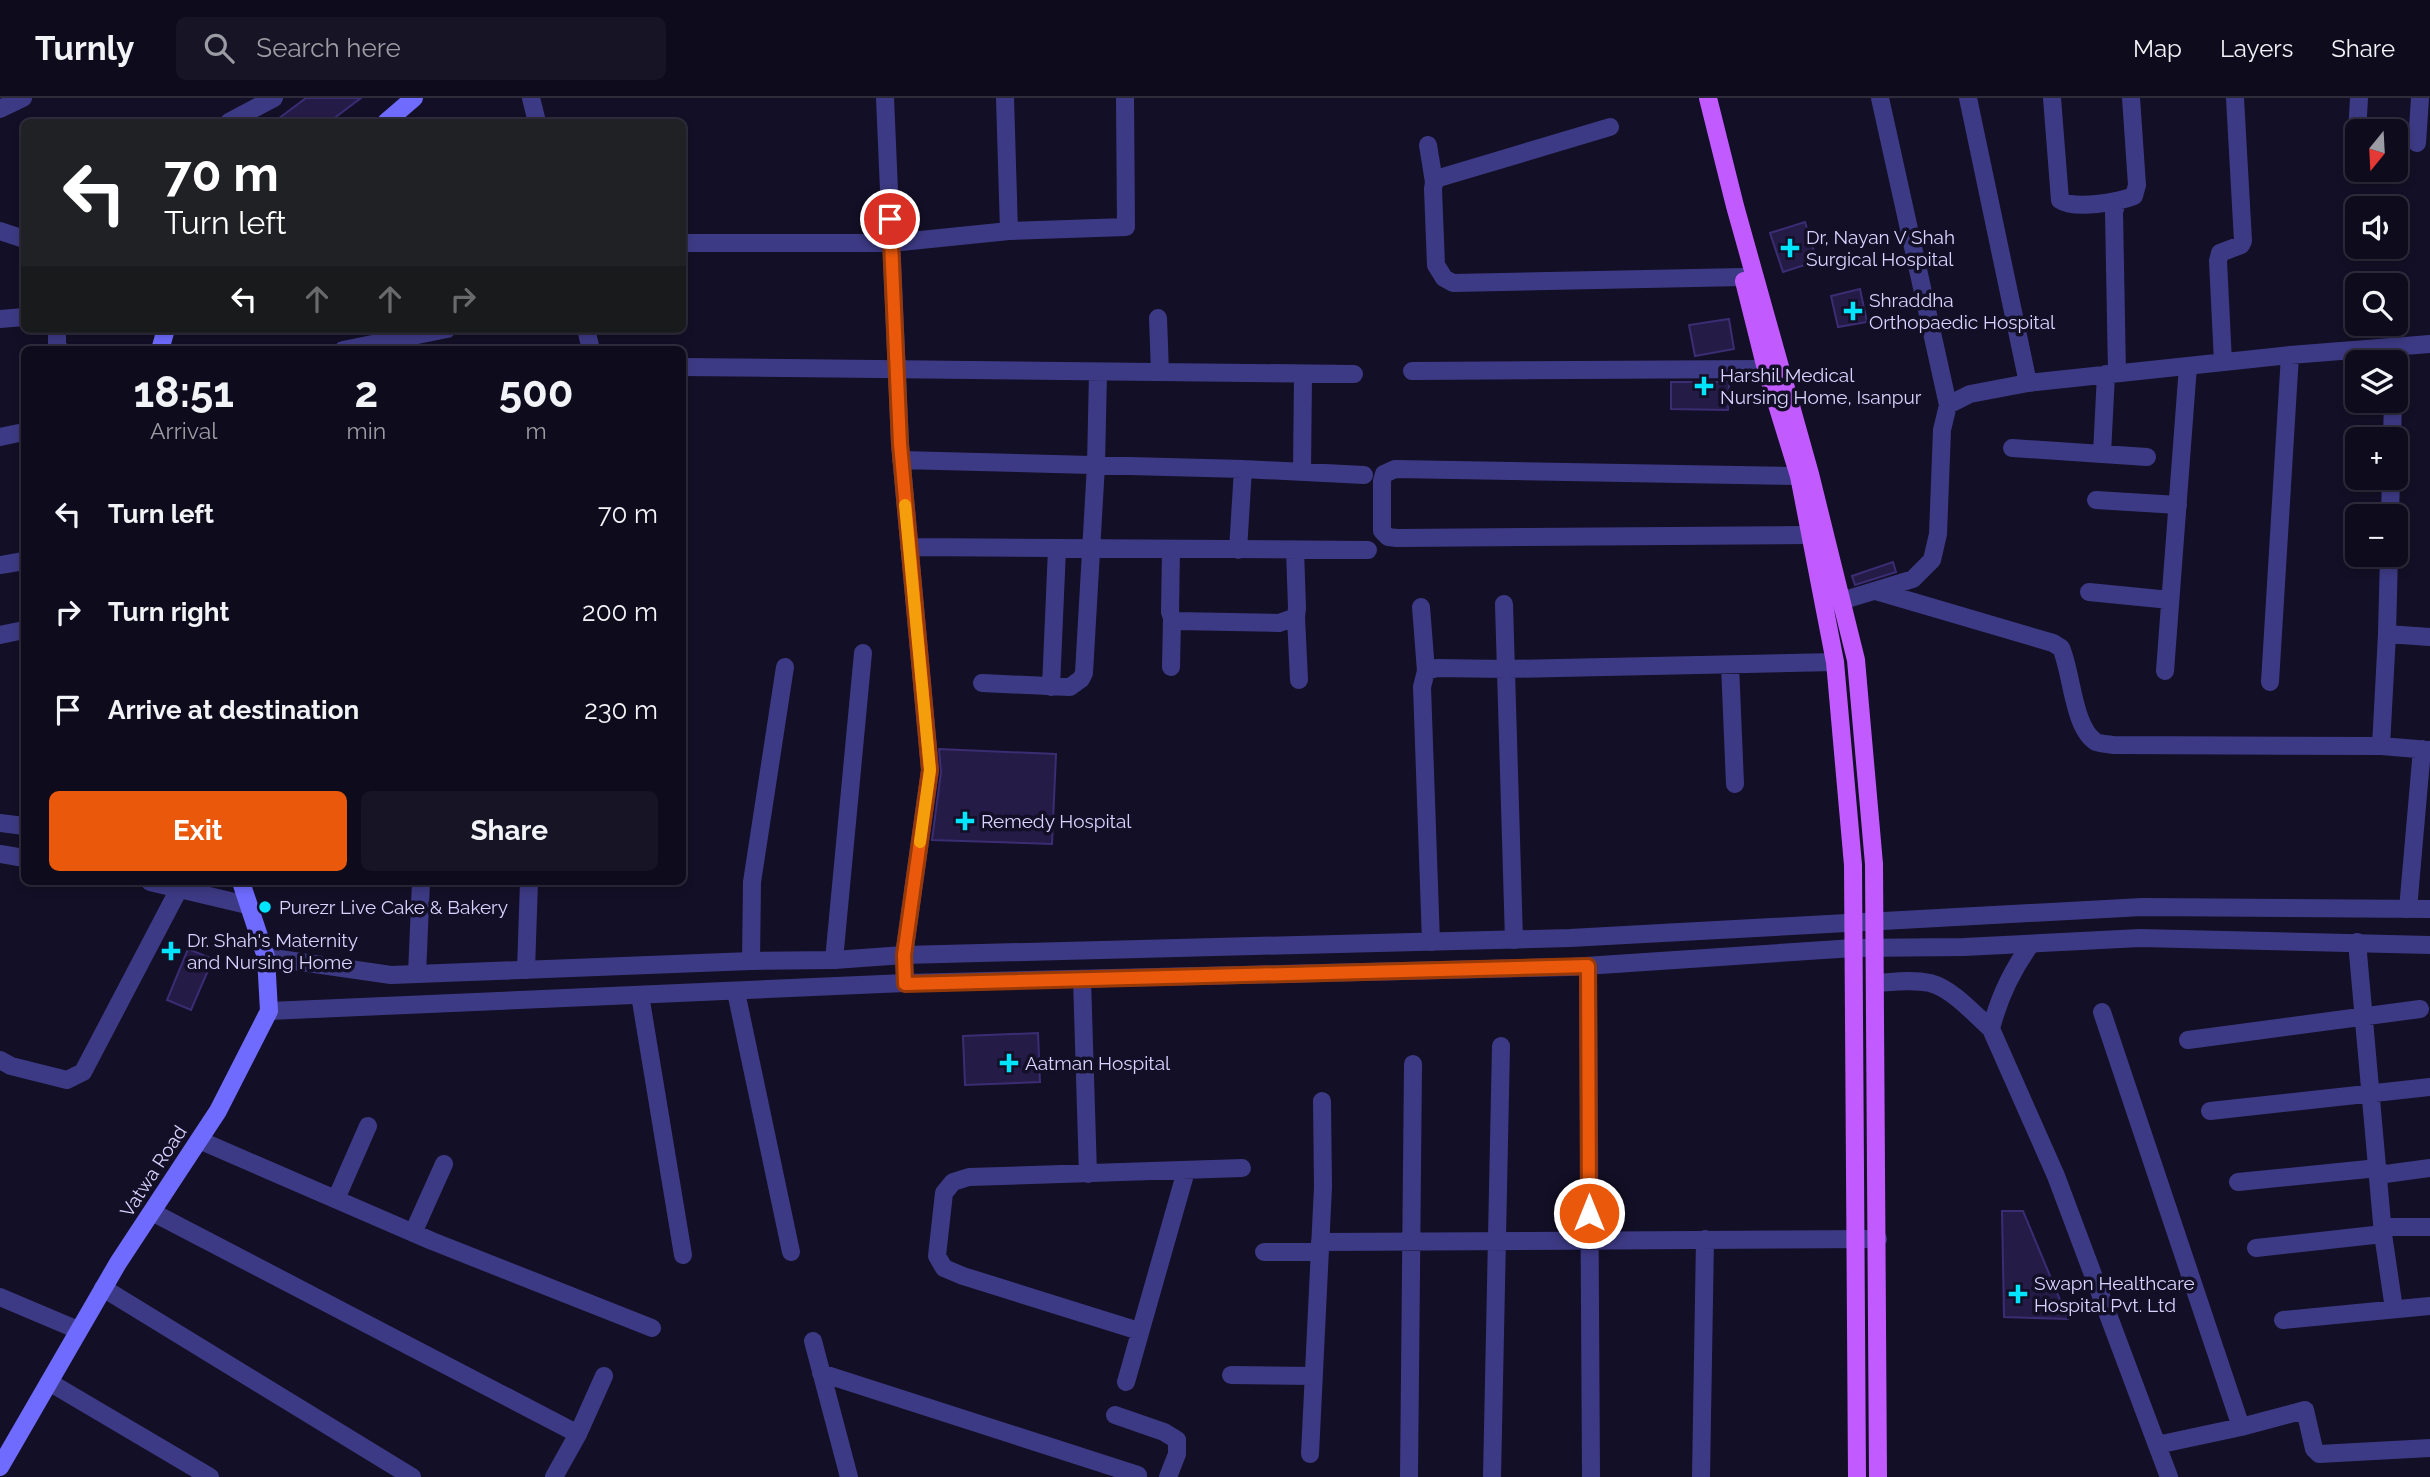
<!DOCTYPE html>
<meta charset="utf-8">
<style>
body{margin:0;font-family:Raleway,sans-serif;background:#171425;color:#f1f3f6;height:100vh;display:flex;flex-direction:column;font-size:26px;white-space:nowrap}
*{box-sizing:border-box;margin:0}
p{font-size:23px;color:#9b9ba3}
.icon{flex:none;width:38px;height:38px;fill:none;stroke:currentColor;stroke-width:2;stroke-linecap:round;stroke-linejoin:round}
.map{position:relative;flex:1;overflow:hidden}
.details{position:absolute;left:21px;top:248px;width:665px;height:539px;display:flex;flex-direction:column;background:#0e0b1c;border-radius:10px;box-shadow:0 4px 10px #0003,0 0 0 2px #2e2b3b}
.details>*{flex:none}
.hud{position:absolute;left:21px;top:21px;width:665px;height:214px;border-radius:10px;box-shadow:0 4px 10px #0003,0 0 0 2px #2e2b3b;background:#202124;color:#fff;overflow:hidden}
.needle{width:46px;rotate:198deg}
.buttons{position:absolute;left:2345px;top:21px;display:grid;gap:14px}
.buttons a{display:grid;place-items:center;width:63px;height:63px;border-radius:10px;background:#0e0b1c;box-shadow:0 4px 10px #0003,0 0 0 2px #2e2b3b;font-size:35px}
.pin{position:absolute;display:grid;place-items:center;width:60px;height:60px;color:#fff;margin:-30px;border:4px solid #fff;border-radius:50%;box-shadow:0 2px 7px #0007}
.me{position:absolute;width:77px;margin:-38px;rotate:0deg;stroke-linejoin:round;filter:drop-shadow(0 0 5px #0008)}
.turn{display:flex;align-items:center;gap:24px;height:147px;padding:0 28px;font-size:32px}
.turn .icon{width:91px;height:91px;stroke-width:2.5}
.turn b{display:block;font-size:49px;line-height:60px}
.lanes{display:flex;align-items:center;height:66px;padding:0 28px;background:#0003;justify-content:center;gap:35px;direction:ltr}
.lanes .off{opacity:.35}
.eta{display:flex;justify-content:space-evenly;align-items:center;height:119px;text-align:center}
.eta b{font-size:42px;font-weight:700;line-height:49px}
.cta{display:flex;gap:14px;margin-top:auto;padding:14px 28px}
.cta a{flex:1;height:80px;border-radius:10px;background:#ea580c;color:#fff;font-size:28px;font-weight:700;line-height:80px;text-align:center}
.cta a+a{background:#171425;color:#f1f3f6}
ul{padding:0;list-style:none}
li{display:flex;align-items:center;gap:21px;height:98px;padding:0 28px}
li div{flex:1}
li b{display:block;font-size:26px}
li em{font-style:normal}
header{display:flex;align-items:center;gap:42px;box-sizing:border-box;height:98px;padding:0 35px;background:#0e0b1c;border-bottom:2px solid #2e2b3b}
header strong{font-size:33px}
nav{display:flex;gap:38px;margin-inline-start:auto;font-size:24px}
.search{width:490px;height:63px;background:#171425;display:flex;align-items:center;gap:18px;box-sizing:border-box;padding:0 24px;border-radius:10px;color:#9b9ba3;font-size:26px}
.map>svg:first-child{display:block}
.building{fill:#241b47;stroke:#3b2d73;stroke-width:2}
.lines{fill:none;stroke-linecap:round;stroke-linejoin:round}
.minor{stroke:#3d3a85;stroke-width:18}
.tertiary{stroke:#3d3a85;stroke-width:18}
.secondary{stroke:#6f6bff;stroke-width:18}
.primary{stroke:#c25bff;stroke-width:18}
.route-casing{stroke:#983908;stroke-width:18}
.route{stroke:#ea580c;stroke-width:12}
.slow{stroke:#f59e0b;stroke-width:12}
.poi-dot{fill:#00e5ff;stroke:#130f26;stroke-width:2.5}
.labels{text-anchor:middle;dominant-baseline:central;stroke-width:7;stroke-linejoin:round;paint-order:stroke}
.poi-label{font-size:19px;fill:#d9d4ff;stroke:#130f26;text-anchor:start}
.street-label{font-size:19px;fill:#d9d4ff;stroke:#130f26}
</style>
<header>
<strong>Turnly</strong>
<div class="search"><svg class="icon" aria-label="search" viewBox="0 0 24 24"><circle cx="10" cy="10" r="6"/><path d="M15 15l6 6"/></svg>Search here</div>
<nav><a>Map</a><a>Layers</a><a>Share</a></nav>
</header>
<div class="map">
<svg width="2430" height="1379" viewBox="0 0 2430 1379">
<rect width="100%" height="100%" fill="#130f26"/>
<!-- building -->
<path class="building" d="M306,0H361L329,24H274Z
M1805,124L1817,163L1783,174L1770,135Z
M1860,191L1867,224L1838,229L1831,198Z
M1729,221L1734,251L1695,258L1689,227Z
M1671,284H1729L1728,312L1671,311Z
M1893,464L1896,474L1855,487L1852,478Z
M939,651L1056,656L1052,746L932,742L941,674Z
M188,851L213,861L191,912L167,902Z
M1038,935L1040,984L965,987L963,938Z
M2002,1113H2023L2068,1221L2004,1219Z"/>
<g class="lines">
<!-- minor -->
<path class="minor" d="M531,0L537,24
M885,0L900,346L930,672L904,857L905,885
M1005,0L1009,133
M1880,0L1948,307
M1968,0L2028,285
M2052,0L2060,102C2075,112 2118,104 2134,98L2137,87L2131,0
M0,11L23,0
M229,24L274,0
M1610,29L1439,80L1434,84L1433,91L1436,167L1444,180L1453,185L1743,179
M2417,45L2420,0
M1428,47L1434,84
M2355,71L2359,0
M2117,104L2114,114L2117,275
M0,133L24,141
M682,145H891L1009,133L1126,129L1125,0
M1158,220L1160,274
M0,221L24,219
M57,231V247L60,252
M586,231L591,252
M343,252L447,231
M2223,264L2218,163L2220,155L2241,147L2243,143L2235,0
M682,269L1354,276
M1412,273L1766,271
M0,339L24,334
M2392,341L2393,303
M2012,350L2102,356L2106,276
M2102,356L2147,359
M901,362L1243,371L1364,377
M1302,373L1303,276
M1799,378L1395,371L1384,376L1382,383V433L1388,439L1397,440L1811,437
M2096,402L2178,407
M2390,418L2391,380
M909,449L1368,452
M1171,451L1170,514L1172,520L1176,523L1279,525L1296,519L1297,510L1295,452
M1238,452L1243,371
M2389,457L2387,536L2430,539
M0,467L24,463
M1876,493L2053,545L2061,550C2072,574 2073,630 2096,644C2101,646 2108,646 2113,647L2381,648L2430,652
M2089,494L2170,502
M1504,506L1514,842
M1828,507L1913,481L1932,462L1938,436L1942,332L1948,307L1970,296L2028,285L2290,257L2430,246
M1421,509L1426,573
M1296,519L1299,582
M0,537L24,532
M1730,567L1735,686
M1171,569L1172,520
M2165,573L2188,268
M2270,584L2290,257
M982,585L1070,589L1081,581L1084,575L1096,367L1098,274
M1051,589L1057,451
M2381,648L2387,536
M2408,811L2422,651
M1431,844L1422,589L1426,573L1437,570L1507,571L1835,564
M2357,844L2383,1136L2394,1211
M2031,846C2012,872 1999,899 1991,931L2056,1078L2169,1379
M834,862L863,555
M751,863L752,784L785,569
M1588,868L1591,1379
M526,872L529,784
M417,876L421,784
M1082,881L1088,1076
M1875,885C1893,884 1912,881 1930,885C1953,891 1974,916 1991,931
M736,894L791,1154
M640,897L683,1157
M2102,914L2241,1329
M2188,942L2420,911
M0,962L11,968L67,982L83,974L179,791
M2210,1013L2430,989
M199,1042L432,1143L652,1230
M2378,1077L2430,1070
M2238,1084L2378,1070
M336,1101L368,1028
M152,1114L578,1336
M2382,1129H2430
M413,1135L444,1066
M1320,1144L1878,1141
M2256,1150L2383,1136
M1264,1154H1320
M103,1190L412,1379
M0,1199L78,1232
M2283,1222L2430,1208
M1139,1233L963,1178L944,1170L937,1158L944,1095L953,1084L969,1079L1242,1070
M813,1243L849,1379
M821,1275L1138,1377
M1231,1277L1314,1278
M49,1284L210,1379
M1126,1284L1186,1073
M1115,1317L1164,1334L1177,1342V1356L1168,1379
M2157,1347L2241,1329L2305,1312L2314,1351L2319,1356L2430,1350
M1310,1356L1323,1089L1322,1003
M554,1379L578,1336L604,1278
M1409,1379L1413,966
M1492,1379L1501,948
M1701,1379L1705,1141"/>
<!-- tertiary -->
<path class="tertiary" d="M0,725L24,728
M0,756L24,760
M150,784L247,807
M266,859L391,877L751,863L834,862L904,857L1570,840L2142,809L2430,811
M269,913L905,885L1570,869L1854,850L1964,849L2140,840L2430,847"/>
<!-- secondary -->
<path class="secondary" d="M386,24L414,0
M160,252L166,231
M0,1369L118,1165L218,1013L269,913L266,859L241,784"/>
<!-- primary -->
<path class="primary" d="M1708,0L1735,108L1810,376L1856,562L1874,766L1878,1379
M1744,183L1766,271L1799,378L1835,564L1853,767L1857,1379"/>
</g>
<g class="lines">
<defs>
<path id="route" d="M890,121L900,346L930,672L904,857L905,886L1588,868L1589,1115"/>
</defs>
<!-- route casing -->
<use href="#route" class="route-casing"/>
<!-- route -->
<use href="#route" class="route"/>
<!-- slow -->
<path class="slow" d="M905,407L930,672L920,744"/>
</g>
<!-- markers -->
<g class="poi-dot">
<path d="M1786.5 139.5h7v7h7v7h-7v7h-7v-7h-7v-7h7z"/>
<path d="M1849.5 202.5h7v7h7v7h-7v7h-7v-7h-7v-7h7z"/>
<path d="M1700.5 277.5h7v7h7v7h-7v7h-7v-7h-7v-7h7z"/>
<path d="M961.5 712.5h7v7h7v7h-7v7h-7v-7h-7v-7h7z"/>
<circle cx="265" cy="809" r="7"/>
<path d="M167.5 842.5h7v7h7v7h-7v7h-7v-7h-7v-7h7z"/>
<path d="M1005.5 954.5h7v7h7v7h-7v7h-7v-7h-7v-7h7z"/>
<path d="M2014.5 1185.5h7v7h7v7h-7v7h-7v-7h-7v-7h7z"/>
</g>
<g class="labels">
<!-- poi labels -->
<g class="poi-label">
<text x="1806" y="139">Dr, Nayan V Shah<tspan x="1806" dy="22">Surgical Hospital</tspan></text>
<text x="1869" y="202">Shraddha<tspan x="1869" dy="22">Orthopaedic Hospital</tspan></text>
<text x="1720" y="277">Harshil Medical<tspan x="1720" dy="22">Nursing Home, Isanpur</tspan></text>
<text x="981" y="723">Remedy Hospital</text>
<text x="279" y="809">Purezr Live Cake &amp; Bakery</text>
<text x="187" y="842">Dr. Shah's Maternity<tspan x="187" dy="22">and Nursing Home</tspan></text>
<text x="1025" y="965">Aatman Hospital</text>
<text x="2034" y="1185">Swapn Healthcare<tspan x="2034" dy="22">Hospital Pvt. Ltd</tspan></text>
</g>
<!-- street labels -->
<g class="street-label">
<text transform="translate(153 1073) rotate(-57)">Vatwa Road</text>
</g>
</g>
</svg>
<div class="buttons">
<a><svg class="needle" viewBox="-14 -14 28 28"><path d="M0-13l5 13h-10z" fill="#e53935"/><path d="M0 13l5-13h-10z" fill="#9b9ba3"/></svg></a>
<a><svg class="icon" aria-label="sound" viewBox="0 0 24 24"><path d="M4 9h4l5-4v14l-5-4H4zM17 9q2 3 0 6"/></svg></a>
<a><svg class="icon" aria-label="search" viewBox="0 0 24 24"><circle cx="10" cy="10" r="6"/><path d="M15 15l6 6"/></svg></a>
<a><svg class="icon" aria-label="layers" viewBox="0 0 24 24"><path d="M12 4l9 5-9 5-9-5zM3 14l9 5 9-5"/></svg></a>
<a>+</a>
<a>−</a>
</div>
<div class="pin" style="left:890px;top:121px;background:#d93025"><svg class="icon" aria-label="arrive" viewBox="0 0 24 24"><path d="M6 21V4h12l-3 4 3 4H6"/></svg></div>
<svg class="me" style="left:1589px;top:1115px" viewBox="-20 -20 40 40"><circle r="17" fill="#ea580c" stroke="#fff" stroke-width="3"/><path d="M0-11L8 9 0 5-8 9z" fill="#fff"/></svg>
<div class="hud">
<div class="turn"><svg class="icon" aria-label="left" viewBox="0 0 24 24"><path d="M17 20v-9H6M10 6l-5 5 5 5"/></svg><div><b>70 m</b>Turn left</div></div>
<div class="lanes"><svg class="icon" aria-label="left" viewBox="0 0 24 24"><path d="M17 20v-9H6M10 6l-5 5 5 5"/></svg><svg class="icon off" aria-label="ahead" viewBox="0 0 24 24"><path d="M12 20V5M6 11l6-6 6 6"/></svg><svg class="icon off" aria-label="ahead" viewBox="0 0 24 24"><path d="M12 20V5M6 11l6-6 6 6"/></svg><svg class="icon off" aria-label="right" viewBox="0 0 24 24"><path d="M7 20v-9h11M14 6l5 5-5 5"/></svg></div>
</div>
<section class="details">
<div class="eta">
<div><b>18:51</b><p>Arrival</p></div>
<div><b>2</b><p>min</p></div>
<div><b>500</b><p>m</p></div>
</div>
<ul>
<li><svg class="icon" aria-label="left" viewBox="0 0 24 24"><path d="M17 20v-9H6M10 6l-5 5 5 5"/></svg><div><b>Turn left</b></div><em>70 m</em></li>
<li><svg class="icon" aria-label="right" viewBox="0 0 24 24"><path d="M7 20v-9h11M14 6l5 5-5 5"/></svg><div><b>Turn right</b></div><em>200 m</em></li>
<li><svg class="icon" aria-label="arrive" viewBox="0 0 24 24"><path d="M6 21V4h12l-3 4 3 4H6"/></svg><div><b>Arrive at destination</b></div><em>230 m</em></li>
</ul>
<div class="cta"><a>Exit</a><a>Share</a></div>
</section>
</div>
